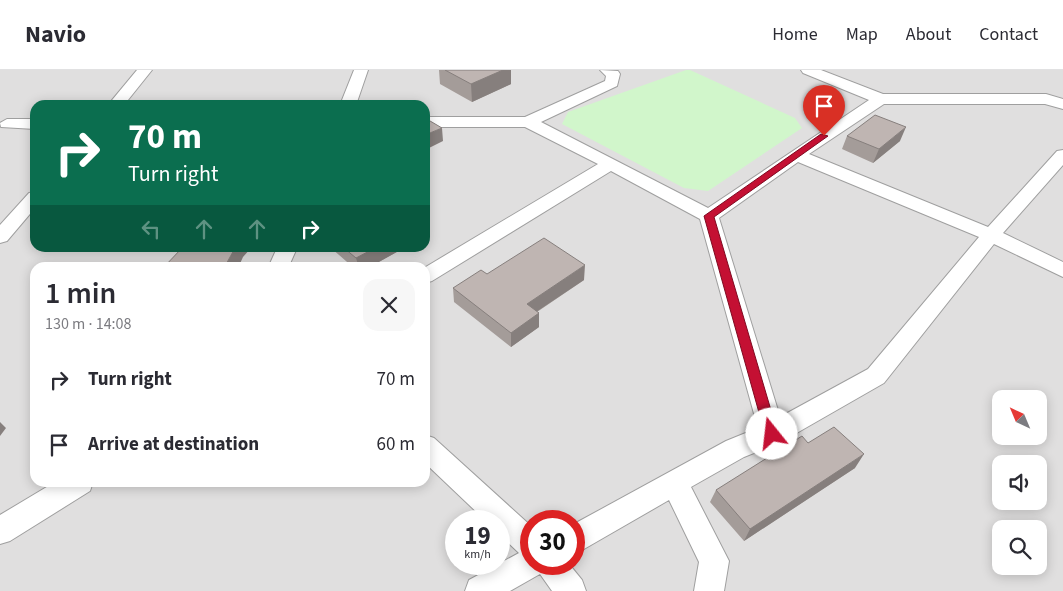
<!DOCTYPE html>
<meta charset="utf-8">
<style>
body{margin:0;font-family:"Source Sans 3",sans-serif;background:#f7f7f7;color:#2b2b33;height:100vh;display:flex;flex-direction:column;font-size:19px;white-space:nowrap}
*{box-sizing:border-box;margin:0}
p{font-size:16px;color:#7c7c81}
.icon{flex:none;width:28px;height:28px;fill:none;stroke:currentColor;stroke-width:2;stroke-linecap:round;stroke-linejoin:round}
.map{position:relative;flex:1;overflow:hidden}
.sheet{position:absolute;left:30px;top:192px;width:400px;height:225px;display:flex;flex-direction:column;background:#fff;border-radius:15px;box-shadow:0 2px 12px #0003}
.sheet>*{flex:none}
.guide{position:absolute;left:30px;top:30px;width:400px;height:152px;border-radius:15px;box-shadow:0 2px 12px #0003;background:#0b6e4f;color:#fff;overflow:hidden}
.needle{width:32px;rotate:316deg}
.fabs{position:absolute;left:992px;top:320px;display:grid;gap:10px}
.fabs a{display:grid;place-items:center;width:55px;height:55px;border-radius:10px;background:#fff;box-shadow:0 2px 12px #0003;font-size:25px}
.speed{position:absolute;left:445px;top:440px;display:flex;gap:10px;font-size:25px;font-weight:700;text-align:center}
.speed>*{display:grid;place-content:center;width:65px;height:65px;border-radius:50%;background:#fff;box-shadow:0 2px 12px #0003;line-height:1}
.speed small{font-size:12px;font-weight:400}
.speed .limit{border:8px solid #d22;background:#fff;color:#111}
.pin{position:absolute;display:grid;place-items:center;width:42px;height:42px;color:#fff;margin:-51px -21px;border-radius:50% 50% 50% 0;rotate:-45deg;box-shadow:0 0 5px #0007}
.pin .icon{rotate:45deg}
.me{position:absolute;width:55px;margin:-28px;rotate:344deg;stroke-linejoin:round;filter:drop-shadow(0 0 4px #0008)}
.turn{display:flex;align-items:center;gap:18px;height:105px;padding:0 15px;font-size:22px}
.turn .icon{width:65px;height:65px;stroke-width:2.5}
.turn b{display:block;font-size:35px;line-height:42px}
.lanes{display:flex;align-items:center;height:48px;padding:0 15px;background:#0003;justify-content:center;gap:25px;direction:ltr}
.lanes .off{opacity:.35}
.round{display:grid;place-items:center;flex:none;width:52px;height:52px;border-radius:15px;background:#f7f7f7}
.overview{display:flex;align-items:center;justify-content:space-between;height:85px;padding:0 15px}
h1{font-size:30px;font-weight:600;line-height:38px}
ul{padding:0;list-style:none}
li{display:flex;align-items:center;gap:15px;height:65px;padding:0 15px}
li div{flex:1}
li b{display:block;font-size:19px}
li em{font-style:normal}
header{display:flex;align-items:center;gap:30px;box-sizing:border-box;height:70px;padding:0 25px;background:#fff;border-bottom:1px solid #e1e1e2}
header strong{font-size:24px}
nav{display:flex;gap:28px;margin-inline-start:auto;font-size:18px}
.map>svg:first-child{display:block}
.residential{fill:#e0dfdf;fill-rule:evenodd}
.park{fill:#d1f6cb}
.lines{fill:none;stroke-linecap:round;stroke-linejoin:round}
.minor-casing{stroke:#9f9f9f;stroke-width:2}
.minor{fill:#fff;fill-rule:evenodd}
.wall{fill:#a49c99}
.shaded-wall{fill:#867f7d}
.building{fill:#bfb5b2;stroke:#867f7d}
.route{fill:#c41033;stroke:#7f0a21}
</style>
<header>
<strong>Navio</strong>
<nav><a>Home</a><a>Map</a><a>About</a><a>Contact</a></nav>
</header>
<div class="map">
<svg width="1063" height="521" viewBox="0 0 1063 521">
<rect width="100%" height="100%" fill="#f1edea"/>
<!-- residential -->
<path class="residential" d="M0,0H1063V521H0ZM35,35H425V178H35ZM35,198H425V412H35ZM1001,329H1039V366H1001ZM1001,394H1039V431H1001ZM456,451H499V494H456ZM531,451H574V494H531ZM1001,459H1039V496H1001Z"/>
<!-- park -->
<path class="park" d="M686,0H690L795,48L802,58L708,121L684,118L562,54L568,42Z"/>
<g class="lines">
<defs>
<path id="minor" d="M137,0H152L124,35H108Z
M354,0H368L356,35H340Z
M600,0L618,1L620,4L617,16L541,52L708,138L869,30L803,3L801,0H821L883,24H1046L1063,29V39L1045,34H884L809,84L988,157L1057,81L1063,80V95L1003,163L1063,192V207L994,174L884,313L781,372L744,387L691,417L729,491L724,521H694L699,492L669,430L584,479L574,483V454L726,371L758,358L700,149L611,101L432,211L425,213L424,198L598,94L525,57H425V47H525L605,11L606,6ZM798,92L979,167L868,299L780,347L719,148Z
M7,49H35V59L1,57L0,53Z
M35,122V138L7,171L0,173V155L29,123Z
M277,178H297L288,198H268Z
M425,365L434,368L531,456V494H569L582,510L586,521H552L540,504L510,521H465L469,510L519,483L499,464V451H486L425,393Z
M55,412H93L90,421L10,471L0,474V445Z"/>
</defs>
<!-- minor casing -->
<use href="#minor" class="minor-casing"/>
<!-- minor -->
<use href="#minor" class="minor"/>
</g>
<!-- wall -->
<path class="wall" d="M439,0H511V14L472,32L440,14Z
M847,66L900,71L873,93L842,79Z
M331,178H404L368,198H354Z
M487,204L584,210L537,242L539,243V257L511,277L454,232L453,218Z
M808,373L855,398L744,471L710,432L716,420Z"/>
<!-- shaded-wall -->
<path class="shaded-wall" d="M503,0H511V14L472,32L471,14Z
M906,57L900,71L873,93L879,79Z
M442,58L443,71L425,80V65Z
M235,178H251L243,187L238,198H224Z
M375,178H404L368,198H359L356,188Z
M585,195L584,210L527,248V234Z
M539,243V257L511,277V263Z
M0,352L6,358L0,366Z
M864,384L855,398L744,471L750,459Z"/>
<!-- building -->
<path class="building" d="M445,0H503L471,14Z
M875,45L906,57L879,79L847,66Z
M425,48L442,58L425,65Z
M544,168L585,195L527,234L539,243L511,263L453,218L481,200L487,204Z
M182,178H235L224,198H163Z
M344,178H375L356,188Z
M834,357L864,384L750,459L716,420L802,366L808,373Z"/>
<!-- route -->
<path class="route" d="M821,64L828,66L714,147L778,364L776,368L772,370L767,368L765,364L704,146Z"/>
</svg>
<div class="fabs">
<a><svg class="needle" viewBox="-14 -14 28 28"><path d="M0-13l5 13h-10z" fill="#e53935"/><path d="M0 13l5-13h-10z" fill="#7c7c81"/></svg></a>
<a><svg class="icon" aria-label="sound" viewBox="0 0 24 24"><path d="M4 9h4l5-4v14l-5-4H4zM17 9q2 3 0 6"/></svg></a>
<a><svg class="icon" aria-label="search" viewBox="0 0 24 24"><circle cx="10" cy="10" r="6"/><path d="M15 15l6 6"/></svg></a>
</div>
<div class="speed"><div>19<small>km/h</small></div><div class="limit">30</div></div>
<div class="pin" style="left:824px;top:66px;background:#d93025"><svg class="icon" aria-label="arrive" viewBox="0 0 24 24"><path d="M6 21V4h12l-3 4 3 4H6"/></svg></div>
<svg class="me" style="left:772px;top:364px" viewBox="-20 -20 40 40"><circle r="19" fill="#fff"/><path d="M0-13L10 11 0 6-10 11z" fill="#c41033"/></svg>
<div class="guide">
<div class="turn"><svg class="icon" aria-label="right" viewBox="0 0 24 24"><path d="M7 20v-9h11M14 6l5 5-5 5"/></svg><div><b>70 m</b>Turn right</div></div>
<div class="lanes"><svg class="icon off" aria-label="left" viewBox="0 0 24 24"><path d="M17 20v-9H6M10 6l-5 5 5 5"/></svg><svg class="icon off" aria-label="ahead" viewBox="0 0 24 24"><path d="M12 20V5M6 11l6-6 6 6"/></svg><svg class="icon off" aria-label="ahead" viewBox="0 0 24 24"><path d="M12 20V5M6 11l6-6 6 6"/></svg><svg class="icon" aria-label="right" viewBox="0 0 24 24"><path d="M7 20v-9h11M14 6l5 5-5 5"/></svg></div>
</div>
<section class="sheet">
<div class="overview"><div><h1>1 min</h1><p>130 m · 14:08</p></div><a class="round"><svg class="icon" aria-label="close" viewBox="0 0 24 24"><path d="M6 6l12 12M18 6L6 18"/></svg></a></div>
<ul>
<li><svg class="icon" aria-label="right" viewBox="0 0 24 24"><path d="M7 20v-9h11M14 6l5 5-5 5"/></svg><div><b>Turn right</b></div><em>70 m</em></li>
<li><svg class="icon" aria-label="arrive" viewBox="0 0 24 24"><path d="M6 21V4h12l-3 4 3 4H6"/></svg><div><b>Arrive at destination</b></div><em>60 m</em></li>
</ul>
</section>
</div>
